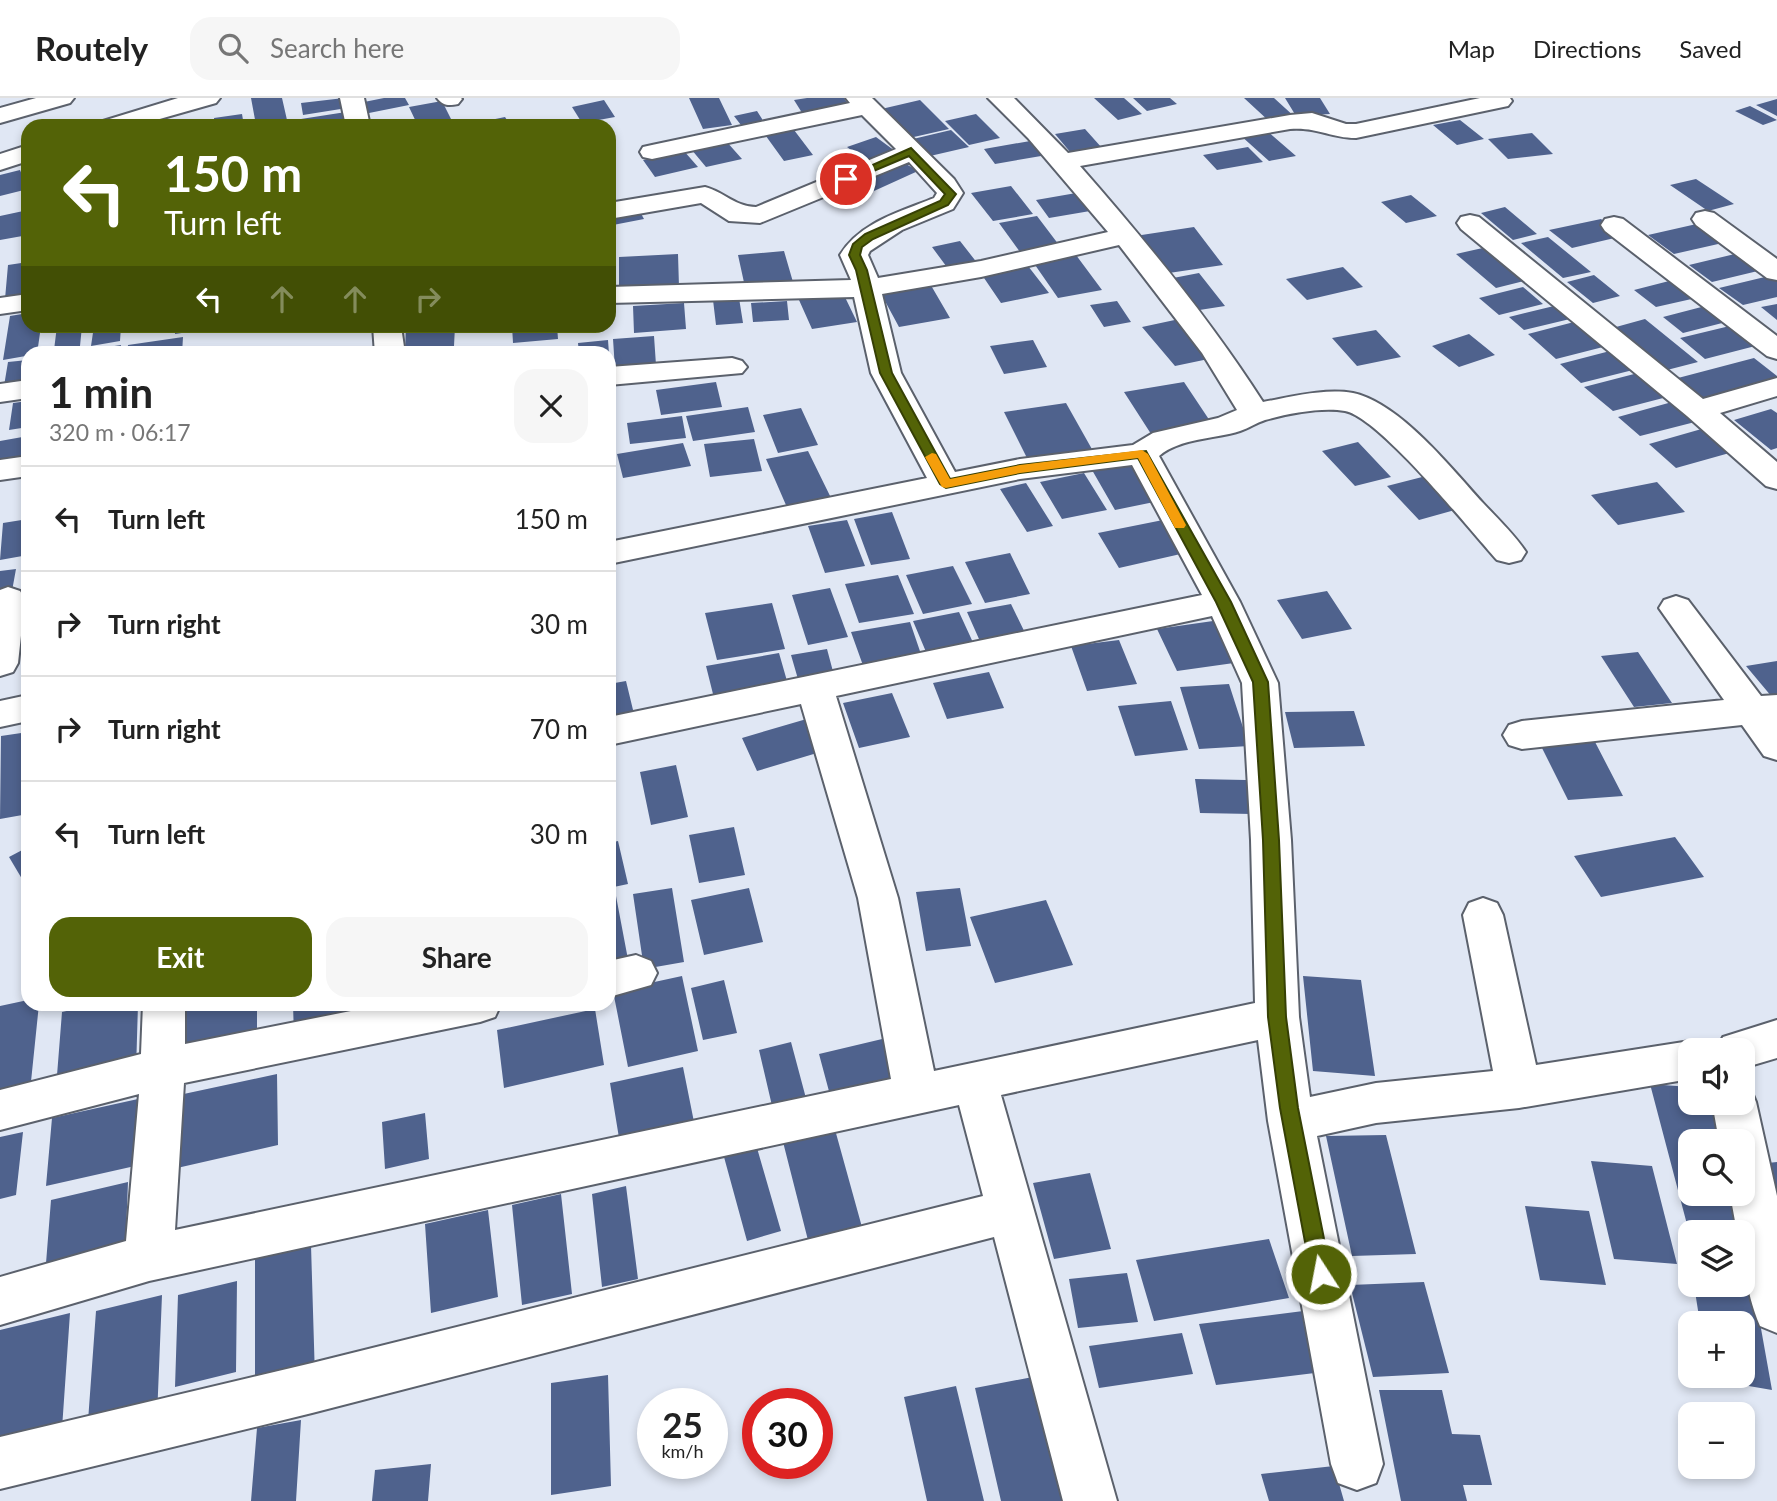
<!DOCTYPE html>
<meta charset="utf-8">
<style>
body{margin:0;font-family:Lato,sans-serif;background:#f6f6f6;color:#222;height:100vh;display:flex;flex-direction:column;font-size:26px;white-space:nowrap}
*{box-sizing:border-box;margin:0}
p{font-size:23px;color:#767676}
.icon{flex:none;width:38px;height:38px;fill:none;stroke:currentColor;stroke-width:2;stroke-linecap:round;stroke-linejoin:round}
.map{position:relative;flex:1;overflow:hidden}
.panel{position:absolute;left:21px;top:248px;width:595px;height:665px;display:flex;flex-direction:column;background:#fff;border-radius:21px;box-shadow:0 4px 10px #0003}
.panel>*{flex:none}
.top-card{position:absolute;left:21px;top:21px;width:595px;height:214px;border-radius:21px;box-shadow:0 4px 10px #0003;background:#536307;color:#fff;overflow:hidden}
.controls{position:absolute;left:1678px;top:940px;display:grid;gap:14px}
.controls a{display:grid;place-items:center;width:77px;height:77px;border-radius:14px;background:#fff;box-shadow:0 4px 10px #0003;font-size:35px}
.speed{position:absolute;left:637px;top:1290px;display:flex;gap:14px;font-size:35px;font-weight:700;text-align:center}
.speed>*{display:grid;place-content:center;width:91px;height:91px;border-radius:50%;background:#fff;box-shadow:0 4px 10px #0003;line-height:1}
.speed small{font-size:18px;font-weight:400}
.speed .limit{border:10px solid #d22;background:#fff;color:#111}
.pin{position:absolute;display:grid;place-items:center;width:60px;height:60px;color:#fff;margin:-30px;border:4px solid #fff;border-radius:50%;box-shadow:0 2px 7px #0007}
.me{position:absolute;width:77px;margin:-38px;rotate:349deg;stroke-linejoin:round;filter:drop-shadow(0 0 5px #0008)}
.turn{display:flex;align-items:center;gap:24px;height:147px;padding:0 28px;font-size:32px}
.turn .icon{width:91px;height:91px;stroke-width:2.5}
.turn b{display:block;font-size:49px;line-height:60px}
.lanes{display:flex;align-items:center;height:66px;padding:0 28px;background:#0003;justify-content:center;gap:35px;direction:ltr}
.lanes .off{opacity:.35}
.round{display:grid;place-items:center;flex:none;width:74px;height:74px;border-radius:21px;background:#f6f6f6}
.summary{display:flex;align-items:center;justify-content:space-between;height:119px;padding:0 28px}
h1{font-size:42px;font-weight:700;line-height:52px}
.button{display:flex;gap:14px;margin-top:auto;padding:14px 28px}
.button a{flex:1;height:80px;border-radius:21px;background:#536307;color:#fff;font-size:28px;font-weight:700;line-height:80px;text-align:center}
.button a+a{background:#f6f6f6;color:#222}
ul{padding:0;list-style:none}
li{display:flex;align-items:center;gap:21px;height:105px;padding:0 28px;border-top:2px solid #e0e0e0}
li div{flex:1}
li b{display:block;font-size:26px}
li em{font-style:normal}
header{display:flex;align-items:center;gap:42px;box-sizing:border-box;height:98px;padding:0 35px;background:#fff;border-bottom:2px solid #e0e0e0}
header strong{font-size:33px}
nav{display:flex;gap:38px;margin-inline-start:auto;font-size:24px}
.search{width:490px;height:63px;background:#f6f6f6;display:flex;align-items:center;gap:18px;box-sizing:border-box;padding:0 24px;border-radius:21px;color:#767676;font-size:26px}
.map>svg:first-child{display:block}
.building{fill:#4f628d}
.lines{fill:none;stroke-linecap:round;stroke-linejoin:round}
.minor-casing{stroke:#5b616c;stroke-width:4}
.minor{fill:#fff;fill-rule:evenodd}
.route{fill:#536307;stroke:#364005;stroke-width:2}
.slow{fill:#f59e0b}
</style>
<header>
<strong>Routely</strong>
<div class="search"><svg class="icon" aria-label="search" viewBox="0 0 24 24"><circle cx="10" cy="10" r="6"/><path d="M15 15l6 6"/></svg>Search here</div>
<nav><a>Map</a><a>Directions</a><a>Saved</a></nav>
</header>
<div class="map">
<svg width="1777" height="1403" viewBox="0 0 1777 1403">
<rect width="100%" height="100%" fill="#e0e7f4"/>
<!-- building -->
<path class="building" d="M251,0H282L287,22L256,27Z
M344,0L347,10L303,17L301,5Z
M384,0H405L409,7L369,15L364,4Z
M689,0H719L732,27L703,31Z
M807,0H844L851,10L804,18L794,2Z
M1094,0H1124L1142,16L1118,22Z
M1133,0H1170L1177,6L1147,13Z
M1244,0H1274L1296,20L1270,24Z
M1285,0H1320L1330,16L1296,18Z
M1777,1V18L1756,7Z
M604,2L615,19L582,25L572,9Z
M920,2L949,31L905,41L877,12Z
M442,3L451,21L418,28L409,9Z
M1750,8L1777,22L1763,27L1735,13Z
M757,13L766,27L744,31L734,18Z
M346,14L349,28H303L301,21Z
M242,16L244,28H215L214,20Z
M976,16L1000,40L969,47L945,23Z
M505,19L511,28H478L476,25Z
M402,21L405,28H375V27Z
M1460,22L1484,41L1457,47L1433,27Z
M791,28L813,57L784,63L763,34Z
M1085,31L1102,50L1071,55L1055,36Z
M951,32L969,49L930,58L913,41Z
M1266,32L1296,58L1269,63L1240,37Z
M1532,35L1553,56L1508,61L1488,41Z
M876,39L895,53L866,63L847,49Z
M1036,42L1047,57L995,66L984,51Z
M726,43L742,61L706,69L691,51Z
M1248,49L1263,64L1217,72L1203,57Z
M684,53L698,69L655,79L643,62Z
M901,63L918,73L863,98L846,87Z
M20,72L28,91L0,98V77Z
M1696,81L1734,106L1708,113L1670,87Z
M1011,88L1033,116L993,123L971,95Z
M1082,94L1096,112L1049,120L1036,102Z
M1411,97L1437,118L1406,125L1381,104Z
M1505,109L1537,136L1513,142L1481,115Z
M28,112V137L0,142V118Z
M639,112L644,121L613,127L609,119Z
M1037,118L1062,151L1023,158L999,125Z
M1601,121L1623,138L1572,150L1549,132Z
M1701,125L1727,144L1674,156L1648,137Z
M1194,129L1223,167L1162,176L1135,138Z
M1548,139L1591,174L1563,180L1521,145Z
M960,143L978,166L949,172L932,149Z
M1496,147L1536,180L1496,190L1456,156Z
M784,153L793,184L745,189L738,157Z
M1739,155L1762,172L1712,184L1689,167Z
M678,156L679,189L619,192V159Z
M1076,157L1102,192L1058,200L1033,164Z
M28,164V197L5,201L8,167Z
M1028,168L1049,195L1001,205L982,177Z
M1343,169L1363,189L1307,202L1286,181Z
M1199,175L1225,208L1193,213L1168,181Z
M1594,177L1620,198L1593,205L1567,184Z
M1769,178L1777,183V199L1743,207L1719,190Z
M1673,182L1696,200L1656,209L1634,192Z
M929,184L950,220L899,229L879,192Z
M1523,189L1543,206L1499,217L1479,200Z
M843,195L857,224L812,231L799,202Z
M739,200L743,225L716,227L713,202Z
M787,203L789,222L753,224L751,205Z
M1117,203L1131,224L1104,229L1090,207Z
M684,205L686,231L634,235L633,208Z
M1713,206L1734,222L1683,235L1663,219Z
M1777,206V222L1761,209Z
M1554,208L1570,221L1524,232L1509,219Z
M28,215V228H41L37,256L3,262L10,218Z
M1184,220L1218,259L1175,268L1142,229Z
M1645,221L1698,264L1667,272L1616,229Z
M1574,224L1603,249L1556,261L1528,236Z
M1738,226L1763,246L1705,261L1680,240Z
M57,228H82L80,248L54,252Z
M94,228H121L120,243L91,248Z
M175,228H215V230L175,236Z
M406,228H455L454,248L405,253Z
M512,228H557L558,241L513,245Z
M1376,232L1401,259L1357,268L1332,240Z
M1469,236L1495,257L1459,269L1432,248Z
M654,238L656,267L615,271L613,241Z
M183,239L182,256H127L128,247Z
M608,242L609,256H579L578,245Z
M1033,242L1047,269L1004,276L990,248Z
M121,247L120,256H75V254Z
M1610,253L1633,272L1581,285L1560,266Z
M1754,260L1777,278V287L1709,305L1678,280Z
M28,262V284L4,288L8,264Z
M1638,275L1667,299L1613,313L1584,289Z
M716,284L722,309L661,317L656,292Z
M1184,284L1214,329L1153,339L1124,294Z
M28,303V329L9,332L13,305Z
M1672,304L1695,324L1640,338L1618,319Z
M1066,305L1093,353L1029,364L1004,314Z
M748,309L755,334L693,343L686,318Z
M801,310L818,347L778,355L763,317Z
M1771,311L1777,315V350L1771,352L1734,322Z
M682,318L686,340L630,346L627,325Z
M1705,330L1733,354L1676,370L1649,346Z
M28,338V367L0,371V343Z
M754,341L762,373L710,379L704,346Z
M1358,344L1391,379L1355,388L1322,353Z
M683,345L691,368L623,380L617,356Z
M808,353L833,404L789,414L766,361Z
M1135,364L1159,403L1115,412L1092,372Z
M1084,375L1107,412L1062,421L1040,384Z
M1430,377L1462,410L1419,422L1387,388Z
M1657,384L1685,414L1618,427L1591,397Z
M1026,385L1053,428L1027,434L1000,391Z
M892,414L910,461L871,467L854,421Z
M28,421V457L0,462L3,425Z
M847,422L865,468L825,475L808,428Z
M1163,422L1185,455L1119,470L1098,435Z
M1010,455L1030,496L985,505L965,464Z
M953,468L972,506L923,516L906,477Z
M16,471L12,493L0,495V473Z
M898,477L914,516L859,525L845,486Z
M830,490L848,539L808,547L792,497Z
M1327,493L1352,531L1302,541L1277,502Z
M772,505L785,551L717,562L705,515Z
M1011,506L1028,541L983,550L967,514Z
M959,514L976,551L929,561L913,523Z
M1220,522L1241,564L1177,573L1157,531Z
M910,524L923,562L865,573L851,534Z
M1119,542L1137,586L1087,593L1071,548Z
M827,551L835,581L800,588L791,557Z
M1638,554L1672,605L1634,609L1601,558Z
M779,555L789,590L715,604L706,568Z
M1777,563V605L1746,568Z
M989,574L1004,610L947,621L933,585Z
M626,583L634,616L609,621V586Z
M1229,586L1249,648L1199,651L1180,589Z
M892,595L910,639L859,650L843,605Z
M1171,603L1188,652L1135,658L1118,608Z
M1354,613L1365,648L1294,650L1285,614Z
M810,620L827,652L757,673L742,640Z
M28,634V716L0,721L1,638Z
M1594,642L1623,698L1568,702L1540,646Z
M676,667L688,719L651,727L640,674Z
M1195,681L1246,682L1252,716L1200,715Z
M734,729L745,777L699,785L689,737Z
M1675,739L1704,779L1601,799L1574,758Z
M618,743L628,786L609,790V745Z
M28,749V791L9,759Z
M672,790L684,864L644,871L633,796Z
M749,790L763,844L704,857L691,802Z
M960,790L971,848L926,853L916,794Z
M616,798L630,872L609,876V799Z
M1046,802L1073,867L995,885L970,819Z
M682,878L698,953L628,969L613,893Z
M1303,878L1361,882L1375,978L1313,973Z
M724,882L737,935L703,942L691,890Z
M28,902V906H39L29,1003L0,1009V908Z
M98,906H138L136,973L56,990L62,914Z
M172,906H257V942L171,961Z
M293,906H370L371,923L294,939Z
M595,911L604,967L504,990L497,932Z
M899,937L911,978L830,997L819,956Z
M791,944L807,1004L773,1012L759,952Z
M683,969L695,1029L620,1046L610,985Z
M277,976L278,1047L177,1070L179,997Z
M1650,986L1690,989V1004H1716L1727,1043H1690V1096H1743L1764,1168L1743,1167V1134H1689Z
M138,1001L135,1068L46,1088L52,1020Z
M425,1015L429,1061L385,1071L382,1024Z
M834,1028L865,1140L811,1154L782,1040Z
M23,1034L16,1097L0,1101V1039Z
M1386,1037L1416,1156L1352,1158L1326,1038Z
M757,1050L781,1133L747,1143L724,1059Z
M1591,1063L1652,1068L1677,1166L1614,1161Z
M1777,1064V1101L1758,1066Z
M1090,1075L1111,1151L1054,1161L1033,1085Z
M128,1084L125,1160L45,1178L51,1102Z
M626,1088L638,1181L602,1189L592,1096Z
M561,1096L572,1196L522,1207L512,1107Z
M1525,1108L1589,1113L1606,1187L1540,1182Z
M488,1112L498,1199L431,1215L425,1126Z
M1269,1141L1289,1200L1154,1223L1136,1162Z
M311,1147L315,1280L255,1296V1160Z
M1127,1175L1138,1224L1078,1230L1069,1181Z
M237,1183L236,1274L175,1289L178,1197Z
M1424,1184L1449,1275L1373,1279L1350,1187Z
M1694,1187L1755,1197L1772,1292L1708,1281L1707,1278H1743V1225H1700Z
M162,1197L157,1319L87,1337L96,1213Z
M1311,1212L1331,1273L1216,1287L1199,1226Z
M70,1215L61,1345L0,1360V1232Z
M1182,1235L1193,1276L1099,1290L1089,1248Z
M608,1277L611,1388L551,1397V1285Z
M1038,1278L1071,1403H1001L975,1290Z
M956,1288L984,1403H927L904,1299Z
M1379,1292H1442L1452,1336L1480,1337L1492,1387H1463L1467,1403H1401Z
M301,1322L296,1403H251L257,1330Z
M431,1366L428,1403H372L375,1372Z
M1334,1368L1344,1403H1269L1261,1376Z"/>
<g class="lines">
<defs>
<path id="minor" d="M36,0H74L70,5L0,25V10Z
M178,0H220L216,5L135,28H100L103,23Z
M340,0H364L370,28H346Z
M437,0H461L462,1L458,6C449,8 443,8 437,0Z
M846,0H872L954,81L963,95L953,111L902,132L870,153L868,157L878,180L981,163L1108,134L1028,40L988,0H1014L1068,55L1290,17L1312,15L1346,26H1356L1480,0H1510L1512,3L1508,8L1356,40C1330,40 1318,29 1290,31L1080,68C1146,143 1209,220 1263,304C1291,299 1324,290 1353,295C1400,305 1452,371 1483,405C1498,421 1514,436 1526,454L1521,462L1509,465L1497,462C1470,432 1379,319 1345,313C1321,309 1287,316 1265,322C1256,325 1249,330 1240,333C1215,341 1180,340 1159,358L1240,504L1278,585L1291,742L1299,919L1310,999L1376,985L1493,973L1463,817L1469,805L1483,800L1497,805L1503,817L1536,967L1690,943L1706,948L1707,952H1690V981L1519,1010L1376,1025L1317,1038L1383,1366L1376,1385L1357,1392L1338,1385L1331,1366L1268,1023L1258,942L1001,997L1117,1403H1063L994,1139L312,1315L0,1391V1339L312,1265L983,1098L959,1007L149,1183L0,1227V1179L126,1143L139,996L0,1032V992L141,956L143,906H185V946L386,906H501L495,919L480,924L184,985L175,1132L891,981L858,800L801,606L609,647V619L1202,497L1132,367L1020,381L609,466V444L927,380L871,275L854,199L609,205V189L851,182L840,157C860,124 900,114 934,100L937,95L909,64L760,125L729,123L701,105L609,121V105L705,89C724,94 736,109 756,109L896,51L862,17L652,61L643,59L640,54L643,49L652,47L850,5ZM1119,147L1202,255L1237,312L1218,320L1153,335L1133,347L1020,361L955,374L901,275L882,196L981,179ZM1212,518L1242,585L1251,742L1255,905L934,973L898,800L836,598Z
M28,47V63L0,72V56Z
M1705,113L1714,115L1777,161V182L1767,180L1696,127L1692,121L1696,115Z
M1470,117L1479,119L1703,301L1777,280V298L1720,315L1777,364V391L1766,388L1687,318L1461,131L1457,125L1461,119Z
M1614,119L1623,121L1777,238V261L1767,258L1605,133L1601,127L1605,121Z
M28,196V212L0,216V200Z
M373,228H401L405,256H375Z
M732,260L742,263L747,269L742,275L609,287V269Z
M28,282V300L0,304V286Z
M28,358V378L0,382V362Z
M8,489L20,493L25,501L18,565L13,574L0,578V492Z
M1676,498L1688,502L1761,598L1777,597V662L1764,658L1742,627L1522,651L1509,647L1503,637L1509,627L1522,623L1724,602L1659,510L1664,502Z
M28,597V623L0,629V603Z
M636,857L651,863L657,875L651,887L609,899V863Z
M1777,922V960L1743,970V952H1716L1723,939Z
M1743,987L1750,990L1756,1004L1777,1098V1235L1760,1228C1747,1198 1743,1166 1743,1134H1737L1730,1096H1743V1043H1719L1712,1004H1743Z"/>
</defs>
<!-- minor casing -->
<use href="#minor" class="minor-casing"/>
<!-- minor -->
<use href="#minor" class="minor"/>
</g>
<!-- route -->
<path class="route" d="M911,50L956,96L948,107L873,141L862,149L860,157L867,172L892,275L950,381L1020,367L1146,353L1231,504L1268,584L1279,742L1286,919L1298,1010L1331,1176L1328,1183L1321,1185L1314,1183L1311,1176L1280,1010L1268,919L1263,742L1253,584L1216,504L1138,360L1020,375L946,390L940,386L880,275L856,172L849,157L853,146L865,136L940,103L945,96L909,58L850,83L841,81Z"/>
<!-- slow -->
<path class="slow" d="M1142,352L1148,356L1186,427L1184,430H1175L1138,360L1020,375L946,390L942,389L925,359L932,355L936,356L950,381L1020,367Z"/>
</svg>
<div class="controls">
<a><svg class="icon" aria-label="sound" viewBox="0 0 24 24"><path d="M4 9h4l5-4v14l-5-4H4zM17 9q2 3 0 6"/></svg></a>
<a><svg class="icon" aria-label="search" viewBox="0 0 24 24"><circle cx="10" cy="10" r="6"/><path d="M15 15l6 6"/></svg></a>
<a><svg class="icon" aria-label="layers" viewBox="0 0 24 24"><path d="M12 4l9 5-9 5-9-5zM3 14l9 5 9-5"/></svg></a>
<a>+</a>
<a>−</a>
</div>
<div class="speed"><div>25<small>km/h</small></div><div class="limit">30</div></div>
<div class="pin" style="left:846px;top:81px;background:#d93025"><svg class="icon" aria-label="arrive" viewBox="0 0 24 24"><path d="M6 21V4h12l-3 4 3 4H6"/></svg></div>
<svg class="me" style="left:1321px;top:1176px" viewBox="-20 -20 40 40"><circle r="17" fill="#536307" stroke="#fff" stroke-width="3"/><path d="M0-11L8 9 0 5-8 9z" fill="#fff"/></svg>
<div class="top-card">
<div class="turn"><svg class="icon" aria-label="left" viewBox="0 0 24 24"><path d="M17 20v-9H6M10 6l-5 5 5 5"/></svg><div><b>150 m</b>Turn left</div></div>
<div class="lanes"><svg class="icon" aria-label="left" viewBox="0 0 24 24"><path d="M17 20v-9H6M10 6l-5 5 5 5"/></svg><svg class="icon off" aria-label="ahead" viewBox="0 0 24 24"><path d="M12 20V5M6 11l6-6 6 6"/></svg><svg class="icon off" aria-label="ahead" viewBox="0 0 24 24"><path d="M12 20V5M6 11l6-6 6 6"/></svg><svg class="icon off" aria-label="right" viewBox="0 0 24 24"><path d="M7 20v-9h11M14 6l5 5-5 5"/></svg></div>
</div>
<section class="panel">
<div class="summary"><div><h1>1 min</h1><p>320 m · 06:17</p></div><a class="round"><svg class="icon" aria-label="close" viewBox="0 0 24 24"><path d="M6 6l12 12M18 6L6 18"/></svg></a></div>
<ul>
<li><svg class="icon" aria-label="left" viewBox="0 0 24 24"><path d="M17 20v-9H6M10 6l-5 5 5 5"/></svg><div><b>Turn left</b></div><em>150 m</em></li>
<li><svg class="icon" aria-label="right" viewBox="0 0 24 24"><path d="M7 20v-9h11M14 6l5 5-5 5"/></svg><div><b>Turn right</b></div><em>30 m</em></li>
<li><svg class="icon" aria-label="right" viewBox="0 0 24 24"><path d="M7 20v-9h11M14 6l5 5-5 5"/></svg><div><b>Turn right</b></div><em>70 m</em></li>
<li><svg class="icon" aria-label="left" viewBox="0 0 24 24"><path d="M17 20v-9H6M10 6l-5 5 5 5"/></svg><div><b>Turn left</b></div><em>30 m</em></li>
</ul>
<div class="button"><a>Exit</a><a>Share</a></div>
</section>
</div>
